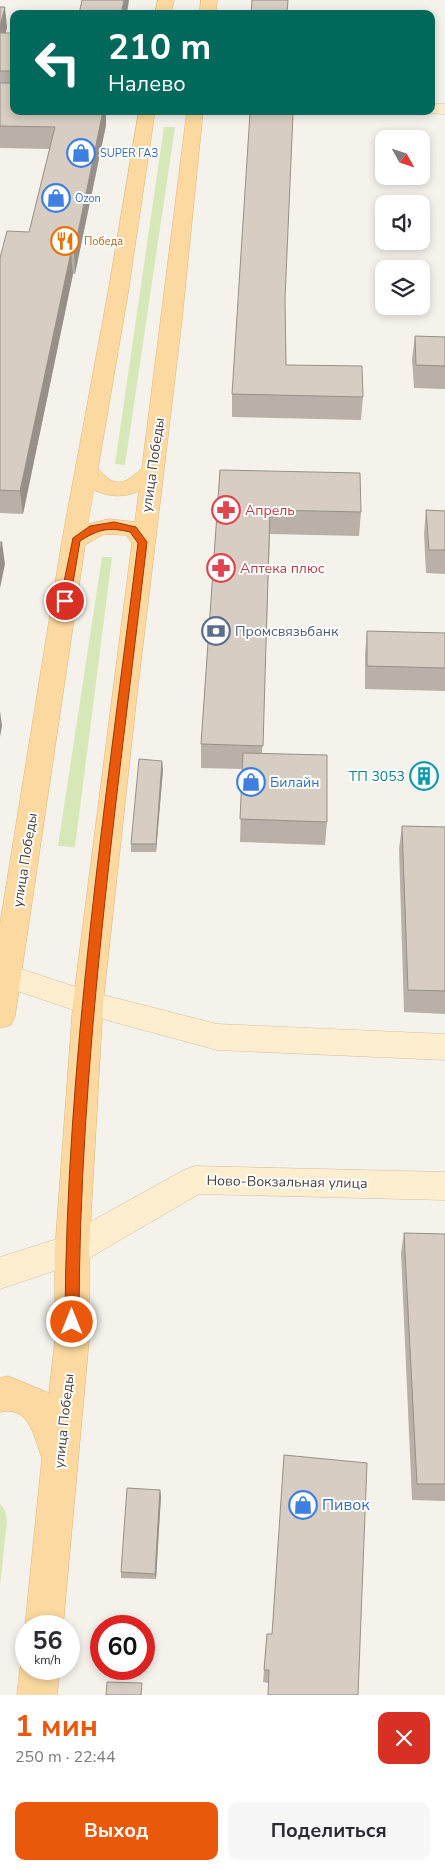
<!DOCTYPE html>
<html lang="ru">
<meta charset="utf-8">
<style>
body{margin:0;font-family:"Nunito Sans",sans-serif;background:#f7f7f7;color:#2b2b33;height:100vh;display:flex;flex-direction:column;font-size:19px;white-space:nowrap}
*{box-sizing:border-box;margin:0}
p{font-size:16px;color:#7c7c81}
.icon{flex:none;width:28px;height:28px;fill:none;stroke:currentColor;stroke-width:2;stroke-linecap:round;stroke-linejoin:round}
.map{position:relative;height:1695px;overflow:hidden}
.drawer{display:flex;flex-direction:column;background:#fff;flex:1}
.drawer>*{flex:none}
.guide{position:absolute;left:10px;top:10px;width:425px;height:105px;border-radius:10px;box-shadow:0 2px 8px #0003;background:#00695c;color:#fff;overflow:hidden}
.needle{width:32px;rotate:130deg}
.controls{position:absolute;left:375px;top:130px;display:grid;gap:10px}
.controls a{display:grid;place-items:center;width:55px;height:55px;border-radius:10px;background:#fff;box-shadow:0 2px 8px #0003;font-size:25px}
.speed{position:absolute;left:15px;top:1615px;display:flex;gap:10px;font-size:25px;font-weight:700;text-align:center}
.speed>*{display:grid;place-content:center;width:65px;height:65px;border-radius:50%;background:#fff;box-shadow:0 2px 8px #0003;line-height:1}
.speed small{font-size:12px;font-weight:400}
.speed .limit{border:8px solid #d22;background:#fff;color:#111}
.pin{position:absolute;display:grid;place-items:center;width:42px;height:42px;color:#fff;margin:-21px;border:2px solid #fff;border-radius:50%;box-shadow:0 1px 5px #0007}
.me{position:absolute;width:55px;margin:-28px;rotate:0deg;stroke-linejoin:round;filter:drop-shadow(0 0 4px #0008)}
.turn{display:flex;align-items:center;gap:18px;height:105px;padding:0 15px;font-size:22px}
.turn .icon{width:65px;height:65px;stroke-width:2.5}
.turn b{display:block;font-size:35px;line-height:42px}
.round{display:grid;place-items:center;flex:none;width:52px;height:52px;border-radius:10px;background:#f7f7f7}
.headline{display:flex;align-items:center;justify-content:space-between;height:85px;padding:0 15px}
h1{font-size:30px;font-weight:700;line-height:38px;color:#ea580c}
.button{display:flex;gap:10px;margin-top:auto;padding:10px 15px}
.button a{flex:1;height:58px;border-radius:10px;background:#ea580c;color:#fff;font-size:20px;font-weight:700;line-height:58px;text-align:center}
.button a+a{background:#f7f7f7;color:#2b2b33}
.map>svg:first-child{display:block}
.green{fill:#d6e8b7}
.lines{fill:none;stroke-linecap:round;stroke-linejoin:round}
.secondary-casing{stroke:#d3c19d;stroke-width:1}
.primary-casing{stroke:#e0b56f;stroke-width:1}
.secondary{fill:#fdeecf;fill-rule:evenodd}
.primary{fill:#fbd9a0;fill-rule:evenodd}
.wall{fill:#b9b0a7}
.shaded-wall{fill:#969088}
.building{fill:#d7cdc2;stroke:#969088}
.route{fill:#ea580c;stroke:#983908}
.labels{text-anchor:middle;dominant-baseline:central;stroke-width:4;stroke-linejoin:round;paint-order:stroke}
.far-shop-label{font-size:11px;fill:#366cbe;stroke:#fff;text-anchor:start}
.far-food-label{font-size:11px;fill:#c56008;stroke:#fff;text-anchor:start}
.street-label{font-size:14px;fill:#4a423a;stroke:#fff}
.health-label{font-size:14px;fill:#be3a42;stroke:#fff;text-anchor:start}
.service-label{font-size:14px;fill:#4e5e75;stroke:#fff;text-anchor:start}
.culture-label{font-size:14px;fill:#0d838f;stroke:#fff;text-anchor:end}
.shop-label{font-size:14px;fill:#366cbe;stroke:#fff;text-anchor:start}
.near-shop-label{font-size:16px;fill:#366cbe;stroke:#fff;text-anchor:start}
</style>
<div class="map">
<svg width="445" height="1695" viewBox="0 0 445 1695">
<rect width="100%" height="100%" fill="#f5f2ec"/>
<!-- green -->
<path class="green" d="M164,127H175L125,465L115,464Z
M102,557H112L75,847L58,846Z
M0,1504L5,1510L7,1521L0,1586Z"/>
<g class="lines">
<defs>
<path id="secondary" d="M431,104H445V114L425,113L424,111H431Z
M0,955L10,959L18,968L88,991L217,1024L445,1034V1060L217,1050L88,1015L0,985Z
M195,1166L445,1172V1200L199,1194L84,1261L0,1289V1257L63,1237L184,1170Z"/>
<path id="primary" d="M158,0H174L171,14H155Z
M201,0H217L216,14H200Z
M139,111H155L128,293L98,468C114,489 125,485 142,468L187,111H203L182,319L136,703L103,1003L89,1250V1340L63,1626H26V1630L25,1626L42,1458C34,1438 30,1405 0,1412V1378L8,1376L49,1393L55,1340V1250L73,1003L132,543L126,535L104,534L85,545L15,1016L11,1025L0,1028V924L62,541L108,293ZM94,490C109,497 124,498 139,491L135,522L109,519L88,524Z
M26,1655V1669H60L57,1695H17L20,1669Z"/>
</defs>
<!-- secondary casing -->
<use href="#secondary" class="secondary-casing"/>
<!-- primary casing -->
<use href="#primary" class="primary-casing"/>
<!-- secondary -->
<use href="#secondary" class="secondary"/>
<!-- primary -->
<use href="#primary" class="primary"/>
</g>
<!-- wall -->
<path class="wall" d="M0,7L7,27L6,33L106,114V125L75,274H73L23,514L0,513V258L29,232L50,149L0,148Z
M285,305L286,365L363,397L361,420L232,417V394Z
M415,336L445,337V389L414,388L412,359Z
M220,470L361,512L359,536L270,534L262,754L327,822L325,845L240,842L242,769L201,768V744Z
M426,510L445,511V574L426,573L424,534Z
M367,631L445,633V691L365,689V654Z
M163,769L156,852H131V844Z
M402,826L445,827V1014L404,1012L399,849Z
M404,1233L445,1234V1501L412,1500L401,1253Z
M160,1490L161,1496L156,1579L121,1578V1572Z
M267,1634H272L268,1683L263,1682Z"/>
<!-- shaded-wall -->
<path class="shaded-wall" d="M124,0H129L127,14H121Z
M5,7L7,27L0,54V26Z
M102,111H106V125L75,274L74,252Z
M71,252L73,274L23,514L20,491Z
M2,542L5,564L0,588V552Z
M0,711L2,726L0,737Z
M162,761L163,769L156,852V844Z
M160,1490L161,1496L156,1579L155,1574Z"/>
<!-- building -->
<path class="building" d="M82,0H124L121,14H79Z
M252,0H288L287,14H251Z
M0,7H5L0,26Z
M0,33H14V111H103L74,252H71L20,491L0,490V258L7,231L29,232L55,127L0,126V83H13V71H0Z
M250,113L293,114L285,299L286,365L362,366L363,397L232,394Z
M415,336L445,337V366L416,365Z
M220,470L360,473L361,512L270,510L263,746L201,744Z
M426,510L445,511V550H429Z
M0,542H2L0,552Z
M367,631L445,633V668L367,666Z
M243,753L327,755V822L240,819Z
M139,759L162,761L156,844H131Z
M402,826L445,827V991L408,990Z
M404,1233L445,1234V1484H417Z
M284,1455L367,1463L358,1695H268L269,1670H264L267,1634H272Z
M127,1488L160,1490L155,1574L121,1572Z
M107,1682L142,1683L141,1695H106Z"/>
<!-- route -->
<path class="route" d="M114,522L136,527L147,542C117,801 79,1061 79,1322L77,1327L72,1329L67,1327L65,1322C66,1061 106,801 138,543L130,532C108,527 99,529 80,541L70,601L65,604L60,601L73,538L90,526Z"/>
<!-- icons -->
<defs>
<symbol id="shop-ring" viewBox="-11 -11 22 22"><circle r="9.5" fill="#fff" stroke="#3f7fe0" stroke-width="1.5"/><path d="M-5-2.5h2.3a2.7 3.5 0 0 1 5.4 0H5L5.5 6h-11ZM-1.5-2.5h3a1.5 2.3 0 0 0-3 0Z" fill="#3f7fe0"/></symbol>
<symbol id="restaurant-ring" viewBox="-11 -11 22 22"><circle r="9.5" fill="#fff" stroke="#e8710a" stroke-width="1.5"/><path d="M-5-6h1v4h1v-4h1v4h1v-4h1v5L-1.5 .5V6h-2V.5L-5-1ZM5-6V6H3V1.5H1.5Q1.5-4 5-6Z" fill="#e8710a"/></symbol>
<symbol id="pharmacy-ring" viewBox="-11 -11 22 22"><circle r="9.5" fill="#fff" stroke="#e0444e" stroke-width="1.5"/><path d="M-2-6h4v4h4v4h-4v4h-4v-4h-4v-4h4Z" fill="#e0444e"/></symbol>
<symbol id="bank-ring" viewBox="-11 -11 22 22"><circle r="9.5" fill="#fff" stroke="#5c6f8a" stroke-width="1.5"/><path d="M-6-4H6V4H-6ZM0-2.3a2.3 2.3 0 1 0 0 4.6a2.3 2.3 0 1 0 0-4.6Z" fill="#5c6f8a"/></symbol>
<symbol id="building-ring" viewBox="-11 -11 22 22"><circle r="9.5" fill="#fff" stroke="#0f9aa8" stroke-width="1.5"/><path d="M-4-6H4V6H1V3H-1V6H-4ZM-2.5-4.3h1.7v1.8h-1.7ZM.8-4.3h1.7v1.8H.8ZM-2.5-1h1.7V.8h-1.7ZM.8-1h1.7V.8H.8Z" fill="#0f9aa8"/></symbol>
</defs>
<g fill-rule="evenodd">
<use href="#shop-ring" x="65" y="137" width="32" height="32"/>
<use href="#shop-ring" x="40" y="182" width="32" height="32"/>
<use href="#restaurant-ring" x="49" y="225" width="32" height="32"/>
<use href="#pharmacy-ring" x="210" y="494" width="32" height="32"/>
<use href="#pharmacy-ring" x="205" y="552" width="32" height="32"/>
<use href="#bank-ring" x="200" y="615" width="32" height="32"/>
<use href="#building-ring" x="408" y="760" width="32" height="32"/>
<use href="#shop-ring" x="235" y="766" width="32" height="32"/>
<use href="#shop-ring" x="287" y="1489" width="32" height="32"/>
</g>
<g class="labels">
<!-- far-shop labels -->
<g class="far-shop-label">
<text x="100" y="153">SUPER ГАЗ</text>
<text x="75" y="198">Ozon</text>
</g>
<!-- far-food labels -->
<g class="far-food-label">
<text x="84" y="241">Победа</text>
</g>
<!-- street labels -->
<g class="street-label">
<text transform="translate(153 465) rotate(-82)">улица Победы</text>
<text transform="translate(25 860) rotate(-81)">улица Победы</text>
<text transform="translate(287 1182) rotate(1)">Ново-Вокзальная улица</text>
<text transform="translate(64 1421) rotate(-84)">улица Победы</text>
</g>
<!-- health labels -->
<g class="health-label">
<text x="245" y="510">Апрель</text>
<text x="240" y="568">Аптека плюс</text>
</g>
<!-- service labels -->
<g class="service-label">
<text x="235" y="631">Промсвязьбанк</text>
</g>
<!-- culture labels -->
<g class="culture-label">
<text x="405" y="776">ТП 3053</text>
</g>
<!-- shop labels -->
<g class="shop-label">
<text x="270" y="782">Билайн</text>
</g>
<!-- near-shop labels -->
<g class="near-shop-label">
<text x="322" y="1505">Пивок</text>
</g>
</g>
</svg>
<div class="controls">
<a><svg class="needle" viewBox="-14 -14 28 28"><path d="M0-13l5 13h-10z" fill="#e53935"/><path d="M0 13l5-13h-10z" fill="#7c7c81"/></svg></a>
<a><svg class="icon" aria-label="sound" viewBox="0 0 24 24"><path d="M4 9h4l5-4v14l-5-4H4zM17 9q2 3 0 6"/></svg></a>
<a><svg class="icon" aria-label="layers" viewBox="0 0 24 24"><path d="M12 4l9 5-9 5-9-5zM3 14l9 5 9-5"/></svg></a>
</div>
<div class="speed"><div>56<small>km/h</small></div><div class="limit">60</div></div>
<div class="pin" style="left:65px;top:601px;background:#d93025"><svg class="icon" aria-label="arrive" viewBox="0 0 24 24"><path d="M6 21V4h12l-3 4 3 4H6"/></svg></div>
<svg class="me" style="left:72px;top:1322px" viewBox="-20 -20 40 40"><circle r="17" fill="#ea580c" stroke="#fff" stroke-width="3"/><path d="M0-11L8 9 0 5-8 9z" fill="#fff"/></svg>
<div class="guide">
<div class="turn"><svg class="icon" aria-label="left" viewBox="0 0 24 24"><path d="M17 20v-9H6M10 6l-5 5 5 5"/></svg><div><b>210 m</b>Налево</div></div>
</div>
</div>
<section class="drawer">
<div class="headline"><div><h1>1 мин</h1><p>250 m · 22:44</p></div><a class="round" style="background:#d93025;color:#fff"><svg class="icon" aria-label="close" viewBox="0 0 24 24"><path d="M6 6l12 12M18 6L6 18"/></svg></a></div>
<div class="button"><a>Выход</a><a>Поделиться</a></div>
</section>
